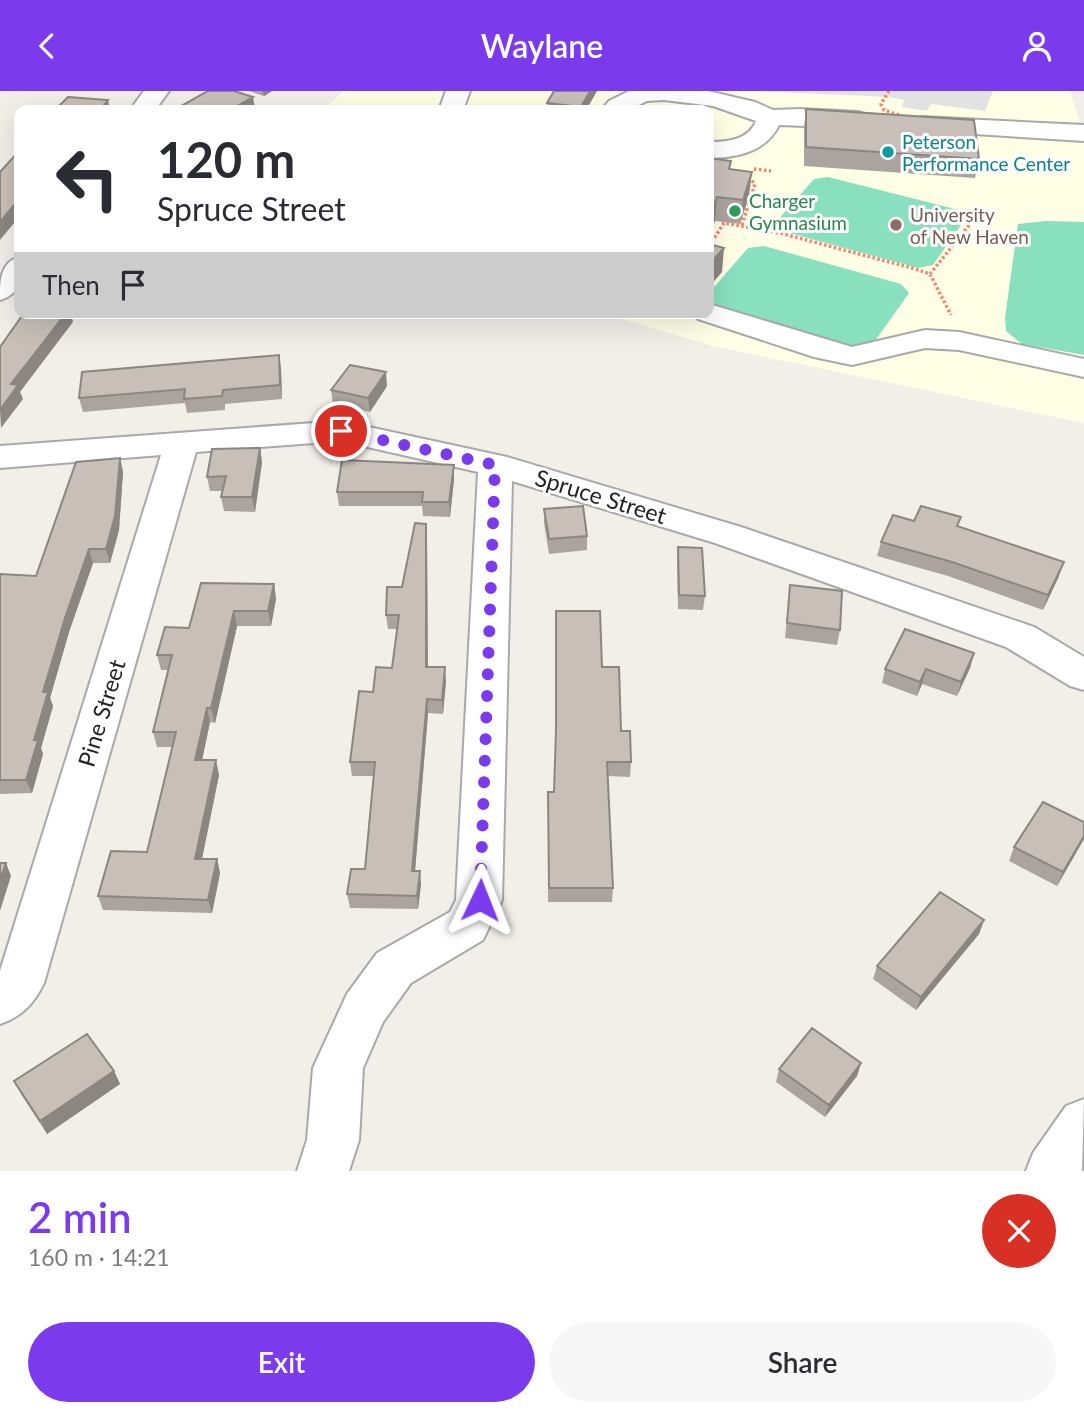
<!DOCTYPE html>
<meta charset="utf-8">
<style>
body{margin:0;font-family:Lato,sans-serif;background:#f7f7f7;color:#2b2b33;height:100vh;display:flex;flex-direction:column;font-size:26px;white-space:nowrap}
*{box-sizing:border-box;margin:0}
p{font-size:23px;color:#7c7c81}
.icon{flex:none;width:38px;height:38px;fill:none;stroke:currentColor;stroke-width:2;stroke-linecap:round;stroke-linejoin:round}
.map{position:relative;height:1080px;overflow:hidden}
.panel{display:flex;flex-direction:column;background:#fff;flex:1}
.panel>*{flex:none}
.banner{position:absolute;left:14px;top:14px;width:700px;height:214px;border-radius:14px;box-shadow:0 7px 28px #0002;background:#fff;color:#2b2b33;overflow:hidden}
.pin{position:absolute;display:grid;place-items:center;width:60px;height:60px;color:#fff;margin:-30px;border:4px solid #fff;border-radius:50%;box-shadow:0 2px 7px #0007}
.me{position:absolute;width:77px;margin:-38px;rotate:2deg;stroke-linejoin:round;filter:drop-shadow(0 0 5px #0008)}
.turn{display:flex;align-items:center;gap:24px;height:147px;padding:0 28px;font-size:32px}
.turn .icon{width:91px;height:91px;stroke-width:2.5}
.turn b{display:block;font-size:49px;line-height:60px}
.then{display:flex;align-items:center;height:66px;padding:0 28px;background:#0003;gap:14px;font-size:26px}
.round{display:grid;place-items:center;flex:none;width:74px;height:74px;border-radius:37px;background:#f7f7f7}
.summary{display:flex;align-items:center;justify-content:space-between;height:119px;padding:0 28px}
h1{font-size:42px;font-weight:600;line-height:52px;color:#7c3aed}
.action{display:flex;gap:14px;margin-top:auto;padding:14px 28px}
.action a{flex:1;height:80px;border-radius:42px;background:#7c3aed;color:#fff;font-size:28px;font-weight:600;line-height:80px;text-align:center}
.action a+a{background:#f7f7f7;color:#2b2b33}
header{display:flex;justify-content:space-between;align-items:center;height:91px;padding:0 28px;background:#7c3aed;color:#fff;font-size:32px;font-weight:600}
.map>svg:first-child{display:block}
.education{fill:#ffffe5}
.pitch{fill:#88e0be}
.parking{fill:#e2e2e2}
.lines{fill:none;stroke-linecap:round;stroke-linejoin:round}
.minor-casing{stroke:#a9a9a9;stroke-width:4}
.path{stroke:#fa8072;stroke-width:3.5;stroke-dasharray:2.5 2.5;stroke-linecap:butt}
.minor{fill:#fff;fill-rule:evenodd}
.wall{fill:#aba49e}
.shaded-wall{fill:#8b8681}
.building{fill:#c7bfb8;stroke:#8b8681;stroke-width:2}
.route{stroke:#7c3aed;stroke-width:12;stroke-dasharray:0 21.6}
.culture-dot{fill:#0f9aa8;stroke:#fff;stroke-width:2.5}
.leisure-dot{fill:#2e9e5b;stroke:#fff;stroke-width:2.5}
.education-dot{fill:#8d6e63;stroke:#fff;stroke-width:2.5}
.labels{text-anchor:middle;dominant-baseline:central;stroke-width:6;stroke-linejoin:round;paint-order:stroke}
.far-culture-label{font-size:19px;fill:#0d838f;stroke:#fff;text-anchor:start}
.far-leisure-label{font-size:19px;fill:#27864d;stroke:#fff;text-anchor:start}
.far-education-label{font-size:19px;fill:#785e54;stroke:#fff;text-anchor:start}
.street-label{font-size:23px;fill:#222;stroke:#fff}
</style>
<header><svg class="icon" aria-label="back" viewBox="0 0 24 24"><path d="M15 5l-7 7 7 7"/></svg>Waylane<svg class="icon" aria-label="person" viewBox="0 0 24 24"><circle cx="12" cy="8" r="4"/><path d="M4 21q1-7 8-7t8 7"/></svg></header>
<div class="map">
<svg width="1084" height="1080" viewBox="0 0 1084 1080">
<rect width="100%" height="100%" fill="#f2efe9"/>
<!-- education -->
<path class="education" d="M343,0H1070L1084,46V332L713,255L602,222H709V19H323Z"/>
<!-- pitch -->
<path class="pitch" d="M828,86L959,119L966,127L933,174L918,177L782,140L775,132L814,88Z
M1046,130L1084,131V264L1022,253L1006,240L1005,227L1018,133Z
M764,155L901,193L909,202L870,257L854,260L710,217L709,202L748,157Z"/>
<!-- parking -->
<path class="parking" d="M753,0H993L985,20L931,13L927,20L902,16L904,9L889,6Z"/>
<g class="lines">
<defs>
<path id="minor" d="M144,0H169L155,19H130Z
M446,0H470L463,19H439Z
M629,0H708L755,11L773,19L800,18L858,21L867,24L871,29L867,34L858,37L779,34C766,61 737,67 709,67V51C727,51 749,49 756,30L713,15L664,9L647,10L629,19H601L609,10Z
M922,26L1084,34V50L913,39L909,34L913,29Z
M19,166C20,185 22,203 0,209C0,190 0,172 19,166Z
M709,213L852,256L925,239L959,241L1084,268V286L959,259L925,257L852,274L814,266L698,228L694,222H709Z
M341,330L507,366L741,436L1034,536L1084,566V599L1070,595L1006,556L715,452L512,390L502,809L483,849L411,892L383,931L363,977L359,1049L349,1080H297L307,1049L313,977L347,903L377,862L450,821L456,809L478,381L341,350L196,361L44,892C34,913 21,926 0,933V880L161,364L0,377V355Z
M1084,1008L1082,1080H1026L1033,1062L1066,1015Z"/>
</defs>
<!-- minor casing -->
<use href="#minor" class="minor-casing"/>
<!-- path -->
<path class="path" d="M889,0L881,13L884,19L899,24
M754,78L771,80
M742,134L755,93L747,85
M709,155L724,132L780,142L912,177L930,183L951,224
M930,183L978,123"/>
<!-- minor -->
<use href="#minor" class="minor"/>
</g>
<!-- wall -->
<path class="wall" d="M249,0H272L264,5Z
M597,0L586,19H547V12Z
M806,18L979,68L975,87L804,75V36Z
M709,67L731,78L749,105L740,133L715,130L709,146Z
M281,278L282,308L225,313V319L187,322L185,312L83,321L79,307Z
M387,295L370,321L333,313L331,299Z
M260,357L262,371L255,421L224,420L221,406L223,400H210L207,386Z
M120,367L123,381L119,439L110,472H93L69,541L50,607L53,615L41,657L43,663L32,702L0,703V483L36,485Z
M454,374V388L450,426L423,425L422,415H339L337,401Z
M544,418L587,445V459L549,463L544,432Z
M914,430L958,435L1059,485L1043,519L948,485L877,465L881,451Z
M427,447L428,576L446,590L443,623L428,622L415,780L421,793L418,818L350,817L347,803L365,778L374,685H352L350,671L373,601L392,577L397,538H388L386,524Z
M678,456L705,505L703,519L678,518L677,470Z
M274,493L276,508L271,535H237L215,632L210,631L202,669L219,684L202,768H217L220,782L212,822L103,819L98,805L147,761L172,656H157L153,641L168,579H161L157,564L189,537Z
M790,494L840,539L837,554L785,547Z
M974,562L970,577L957,605L922,593L917,605L882,592L885,578Z
M602,576L631,671L630,686L607,685L613,797L612,811H548V701H554Z
M1084,731V748L1057,795L1009,770L1014,756Z
M984,829L979,843L916,919L873,888L877,875Z
M861,972L857,985L825,1026L776,991L779,978Z
M114,980L120,993L47,1043L21,1003L14,990Z"/>
<!-- shaded-wall -->
<path class="shaded-wall" d="M263,0H272L264,5Z
M590,0H597L586,19H581V16Z
M253,6L255,19H230Z
M108,9L110,19H100Z
M752,81L749,105L740,133L743,109Z
M717,106L715,130L709,146V128Z
M19,108V126L0,149V131Z
M724,157L722,181L709,196V174Z
M66,222H71L73,231L20,301L23,308L1,337L0,319L11,293Z
M279,264L281,278L282,308L280,294Z
M386,281L387,295L370,321L368,307Z
M260,357L262,371L255,421L252,406Z
M120,367L123,381L119,439L110,472L106,458Z
M454,374V388L450,426L449,411Z
M426,433L427,447L428,590L426,576Z
M89,458L93,472L69,541L50,607L53,615L41,657L43,663L32,702L26,689L43,601L65,527Z
M1064,471L1059,485L1043,519L1048,504Z
M274,493L276,508L271,535L268,520Z
M234,520L237,535L215,632L211,617Z
M974,562L970,577L957,605L961,591Z
M445,576L446,590L443,623L442,609Z
M926,578L922,593L917,605L920,591Z
M427,608L428,622L414,793L412,780Z
M207,617L210,631L199,684L195,669Z
M216,669L219,684L199,782L195,768Z
M1084,745V748L1057,795L1063,781Z
M217,768L220,782L212,822L208,809Z
M6,772L11,785L0,820V789Z
M420,780L421,793L418,818L417,805Z
M984,829L979,843L916,919L921,906Z
M861,972L857,985L825,1026L829,1014Z
M114,980L120,993L47,1043L40,1030Z"/>
<!-- building -->
<path class="building" d="M208,0H234L253,6L230,19H174Z
M554,0H590L581,16L547,12Z
M68,6L108,9L100,19H55Z
M806,18L974,29L979,68L806,56Z
M19,60V108L0,131V81Z
M709,67L731,70L729,78L752,81L743,109L717,106L709,128Z
M709,153L724,157L709,174Z
M24,222H66L11,293L18,294L0,319V256Z
M279,264L280,294L223,299L222,305L184,308L185,298L79,307L82,281Z
M350,274L386,281L368,307L331,299Z
M260,357L252,406H221L226,385L207,386L212,358Z
M120,367L115,425L106,458H89L65,527L43,601H48L34,649H38L26,689H0V483L36,485L76,371Z
M342,369L454,374L449,411H422L423,401H337Z
M583,415L587,445L549,448L544,418Z
M921,415L961,426L957,435L1064,471L1048,504L952,471L881,451L893,424L914,430Z
M415,432L426,433V576H445L442,609L427,608L412,780H420L417,805L347,803L351,778H365L375,671H350L359,600L373,601L376,576L392,577L399,524H386L387,496H402Z
M678,456L702,457L705,505L679,504Z
M201,492L274,493L268,520H234L211,617H207L195,669H216L195,768H217L208,809L98,805L111,760L147,761L176,641H153L172,564H157L165,536L189,537Z
M790,494L842,500L840,539L787,532Z
M556,520H600L602,576H619L621,640H630L631,671H607L613,797H549L548,701H554L556,639Z
M905,538L974,562L961,591L926,578L920,591L885,578Z
M1043,711L1084,731V745L1063,781L1014,756Z
M0,772H6L0,789Z
M940,801L984,829L921,906L877,875Z
M812,937L861,972L829,1014L779,978Z
M87,943L114,980L40,1030L14,990Z"/>
<g class="lines">
<!-- route -->
<path class="route" d="M341,340L495,374L480,809"/>
</g>
<!-- markers -->
<circle class="culture-dot" cx="888" cy="61" r="7"/>
<circle class="leisure-dot" cx="735" cy="120" r="7"/>
<circle class="education-dot" cx="896" cy="134" r="7"/>
<g class="labels">
<!-- far-culture labels -->
<g class="far-culture-label">
<text x="902" y="50">Peterson<tspan x="902" dy="22">Performance Center</tspan></text>
</g>
<!-- far-leisure labels -->
<g class="far-leisure-label">
<text x="749" y="109">Charger<tspan x="749" dy="22">Gymnasium</tspan></text>
</g>
<!-- far-education labels -->
<g class="far-education-label">
<text x="910" y="123">University<tspan x="910" dy="22">of New Haven</tspan></text>
</g>
<!-- street labels -->
<g class="street-label">
<text transform="translate(601 405) rotate(17)">Spruce Street</text>
<text transform="translate(101 622) rotate(-73)">Pine Street</text>
</g>
</g>
</svg>
<div class="pin" style="left:341px;top:340px;background:#d93025"><svg class="icon" aria-label="arrive" viewBox="0 0 24 24"><path d="M6 21V4h12l-3 4 3 4H6"/></svg></div>
<svg class="me" style="left:480px;top:809px" viewBox="-20 -20 40 40"><path d="M0-17L14 15 0 8-14 15z" fill="#7c3aed" stroke="#fff" stroke-width="4"/></svg>
<div class="banner">
<div class="turn"><svg class="icon" aria-label="left" viewBox="0 0 24 24"><path d="M17 20v-9H6M10 6l-5 5 5 5"/></svg><div><b>120 m</b>Spruce Street</div></div>
<div class="then">Then<svg class="icon" aria-label="arrive" viewBox="0 0 24 24"><path d="M6 21V4h12l-3 4 3 4H6"/></svg></div>
</div>
</div>
<section class="panel">
<div class="summary"><div><h1>2 min</h1><p>160 m · 14:21</p></div><a class="round" style="background:#d93025;color:#fff"><svg class="icon" aria-label="close" viewBox="0 0 24 24"><path d="M6 6l12 12M18 6L6 18"/></svg></a></div>
<div class="action"><a>Exit</a><a>Share</a></div>
</section>
